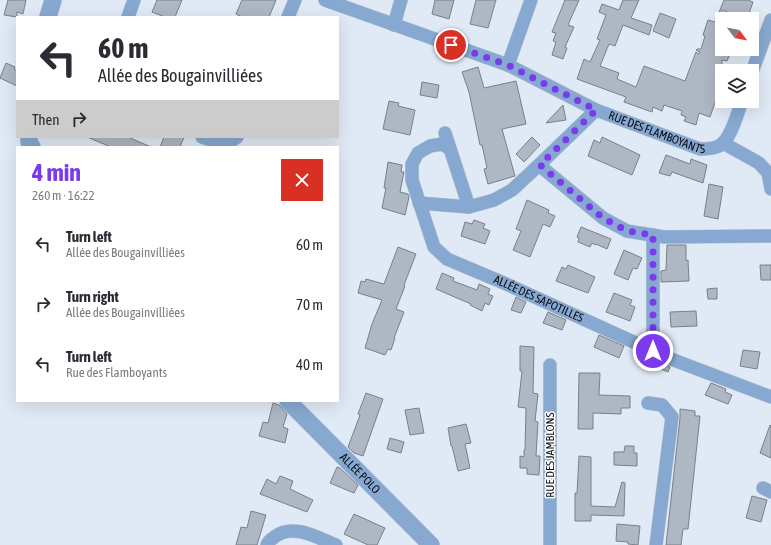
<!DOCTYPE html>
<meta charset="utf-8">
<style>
body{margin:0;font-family:"Asap Condensed",sans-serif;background:#f7f7f7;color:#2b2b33;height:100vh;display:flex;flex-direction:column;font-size:15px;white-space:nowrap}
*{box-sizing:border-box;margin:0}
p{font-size:13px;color:#7c7c81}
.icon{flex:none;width:22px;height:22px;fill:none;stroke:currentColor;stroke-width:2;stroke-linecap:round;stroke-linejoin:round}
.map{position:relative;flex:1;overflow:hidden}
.side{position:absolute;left:16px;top:146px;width:323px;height:256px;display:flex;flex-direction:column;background:#fff;border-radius:0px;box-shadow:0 4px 16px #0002}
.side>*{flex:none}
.banner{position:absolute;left:16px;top:16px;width:323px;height:122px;border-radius:0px;box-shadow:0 4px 16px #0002;background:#fff;color:#2b2b33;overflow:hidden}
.needle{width:26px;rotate:122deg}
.tools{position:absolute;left:715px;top:12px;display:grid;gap:8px}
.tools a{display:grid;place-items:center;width:44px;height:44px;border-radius:0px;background:#fff;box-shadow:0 4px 16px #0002;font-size:20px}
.pin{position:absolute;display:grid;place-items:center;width:34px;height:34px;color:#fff;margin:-17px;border:2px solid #fff;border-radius:50%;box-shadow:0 1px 4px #0007}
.me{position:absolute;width:44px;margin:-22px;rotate:0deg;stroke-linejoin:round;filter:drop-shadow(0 0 3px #0008)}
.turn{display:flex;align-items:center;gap:14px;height:84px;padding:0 16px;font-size:18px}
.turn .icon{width:52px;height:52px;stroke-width:2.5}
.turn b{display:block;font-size:28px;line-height:34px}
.then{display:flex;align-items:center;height:38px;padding:0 16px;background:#0003;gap:8px;font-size:15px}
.round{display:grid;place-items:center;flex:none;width:42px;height:42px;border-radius:0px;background:#f7f7f7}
.headline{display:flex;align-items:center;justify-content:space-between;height:68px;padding:0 16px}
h1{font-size:24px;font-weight:700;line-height:30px;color:#7c3aed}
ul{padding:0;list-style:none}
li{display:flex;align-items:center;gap:12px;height:60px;padding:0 16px}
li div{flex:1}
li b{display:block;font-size:15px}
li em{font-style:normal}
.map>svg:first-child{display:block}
.building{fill:#aeb7c3;stroke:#77808b}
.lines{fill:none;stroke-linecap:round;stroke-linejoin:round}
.minor-casing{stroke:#bec6d1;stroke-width:14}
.tertiary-casing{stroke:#bec6d1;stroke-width:18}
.minor{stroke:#87a9d1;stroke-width:13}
.tertiary{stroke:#87a9d1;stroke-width:17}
.route{stroke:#7c3aed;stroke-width:7;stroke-dasharray:0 12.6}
.labels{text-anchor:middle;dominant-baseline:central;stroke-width:3;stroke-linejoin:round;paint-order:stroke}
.street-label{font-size:12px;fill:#090c10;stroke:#fff}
</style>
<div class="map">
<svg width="771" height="545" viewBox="0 0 771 545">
<rect width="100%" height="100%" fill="#e0eaf6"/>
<!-- building -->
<path class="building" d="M8,0H26L23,14L17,12V17L4,15Z
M157,0H182L175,17H165L152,12Z
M242,0H276L269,17H242L236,14Z
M435,0H454L449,19L432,14Z
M476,0H496L488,28L470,24Z
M565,0H579L568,25L574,27L565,47L567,48L563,59L552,55L556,42L553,41L556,33L552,32Z
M623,0H639L631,18L652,25L649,35L623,25L615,46L609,44L600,66L619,73L617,79L636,87L644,66L685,81L696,52L699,54L700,52L696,50L697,49H701L705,36L703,35L708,20L715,22L724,0H748L753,2L747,19L722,10V49H732L727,61L722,60V96L718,94L710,117L699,113L696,125L684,121L686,117L681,115L682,111L664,105L662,111L653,107L652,112L624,102L626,97L577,79L584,59L590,62L600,40L597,39L606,15L599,12L602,4L619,10Z
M660,13L676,19L669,38L653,31Z
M6,63L15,67L14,69L17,71V86L0,78Z
M478,67L484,88L516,81L526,124L502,129L515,176L488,184L484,169L487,168L482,145H480L469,92L462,72Z
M422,82L439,85L437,98L420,95Z
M389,101L399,103L398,106L415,110L410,135L383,129Z
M563,105L566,120L546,123Z
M87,137H128L151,147H111Z
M164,137H184L180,147H160Z
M532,137L540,145L524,162L516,154Z
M602,137L640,155L632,175L588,156L594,140L600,143Z
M666,155L690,164L691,159L707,165L703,183L672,172L670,176L659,173Z
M388,162L402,165L401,172H404L400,192L408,194L409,197L405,215L382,208L386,188H384Z
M709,184L723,187L718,219L704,216Z
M527,200L549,210L548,213L555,216L550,227L543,224L530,257L513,250L521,231L516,229Z
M474,220L485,224L483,228L490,231L485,244L461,236L465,222L472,224Z
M581,227L611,239L607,249L596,244V245L592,243L590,247L578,242L579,238L577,237Z
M667,245H686V261L688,260L689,281L661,282V271L666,270Z
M398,247L416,254L404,285L405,286L396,309L404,312L394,338H395L391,350L388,349L385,355L365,348L372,324L382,300L358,293L361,281L365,282L366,279L384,284Z
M624,250L642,258L637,269L633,268L628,280L614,274Z
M568,265L595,277L588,293L556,281L562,267L566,269Z
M760,265H771V280H761Z
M442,273L454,278L453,281L477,290L479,284L490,289L488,294L493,296L489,305L485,303L482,311L470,305L471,304L436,289Z
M717,288V299H708L707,289Z
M614,293L632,300L630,305L635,307L630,321L606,312Z
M516,297L526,302L521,313L511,310Z
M696,311L697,326L671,327L670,312Z
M548,312L566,320L562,330L543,323Z
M599,335L624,346L619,358L594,347Z
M520,346L534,347L533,393L538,394L535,421L538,422L536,456H540L539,475L527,474V468H520V456L524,457V450H525L526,408L518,407L522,371H520Z
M743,350L760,352L757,369L740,366Z
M654,360L670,367L668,372L652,365Z
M579,373H600L599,395L630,396V408H621V414L593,413V429H578Z
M711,383L726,389L725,392L732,395L728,404L705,395Z
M366,393L383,399L363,456L354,453L348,447L360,415L358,414Z
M273,403L279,405L287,414L283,427L288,429L285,443L259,436L263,422L268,423Z
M419,408L424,433L410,435L405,410Z
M680,409L695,411V416H700L688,529H683L681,545H666L680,418Z
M466,424L471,443L465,444L470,468L458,471L452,446H451L448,428Z
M770,425L771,426V458L760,453Z
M390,438L404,442L401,453L387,449Z
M625,446H634V453H637V466L614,465V452H624Z
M579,456L591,457V506L615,507L622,482L625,483L624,516L591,515V521H575V493H577Z
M337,467L340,468L358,485L354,493L330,483Z
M280,476L293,481L290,489L313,500L307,512L260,494L267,479L276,484Z
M752,496L767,500L761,522L746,518Z
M251,511L266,515L257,545H236L241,527L247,528Z
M354,514L385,528L377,545H368L344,534Z
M617,524L640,526L638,545L628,544V542L616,541Z"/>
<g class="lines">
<defs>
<g id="minor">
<path id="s1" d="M325,0L508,65L596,110L700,149C706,149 713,149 719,146C731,140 737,114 742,101"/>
<path d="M128,17L134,0"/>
<path d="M288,17L295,0"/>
<path d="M394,25L401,0"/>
<path d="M508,65L531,0"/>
<path d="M752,72L771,20"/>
<path d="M445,133L469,207"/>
<path d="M202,137C215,142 225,147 237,137"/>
<path d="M723,143L759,163L768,173L771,189"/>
<path id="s2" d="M450,149L442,144L430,146L418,153L412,164V180L434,247L447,259L504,283L671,359L771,397"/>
<path d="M539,165L603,218L627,231L664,237L771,236"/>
<path d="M419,203L469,207L494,200L512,190L539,165L596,110"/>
<path d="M653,235V351"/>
<path d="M550,365V545"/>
<path d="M648,403L662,405L672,417L656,545"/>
<path d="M763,488L771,492"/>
<path d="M267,545C269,540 272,539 276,536C293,523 318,538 336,545"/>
</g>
<g id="tertiary">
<path d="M48,17L53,0"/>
<path d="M29,137V142L32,147"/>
<path id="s3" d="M288,401L431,545"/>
</g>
</defs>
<!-- minor casing -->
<use href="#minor" class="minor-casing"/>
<!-- tertiary casing -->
<use href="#tertiary" class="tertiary-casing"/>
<!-- minor -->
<use href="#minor" class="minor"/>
<!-- tertiary -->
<use href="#tertiary" class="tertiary"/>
</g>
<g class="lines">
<!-- route -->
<path class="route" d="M451,45L508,65L596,110L540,165L603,218L627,231L653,235V351"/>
</g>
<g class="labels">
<!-- street labels -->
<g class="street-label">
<text stroke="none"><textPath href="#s1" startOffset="358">RUE DES FLAMBOYANTS</textPath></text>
<text stroke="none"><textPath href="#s2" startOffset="252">ALLÉE DES SAPOTILLES</textPath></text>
<text transform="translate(550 455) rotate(-90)">RUE DES JAMBLONS</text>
<text stroke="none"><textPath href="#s3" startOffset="102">ALLÉE POLO</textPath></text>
</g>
</g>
</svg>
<div class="tools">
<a><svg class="needle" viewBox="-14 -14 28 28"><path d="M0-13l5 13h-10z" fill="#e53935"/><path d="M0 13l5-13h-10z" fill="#7c7c81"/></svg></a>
<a><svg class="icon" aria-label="layers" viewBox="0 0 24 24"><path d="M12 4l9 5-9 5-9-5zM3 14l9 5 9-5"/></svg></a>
</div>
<div class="pin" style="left:451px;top:45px;background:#d93025"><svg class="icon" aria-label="arrive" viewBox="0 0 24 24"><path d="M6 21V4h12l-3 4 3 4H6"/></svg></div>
<svg class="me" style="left:653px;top:351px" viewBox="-20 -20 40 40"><circle r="17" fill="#7c3aed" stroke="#fff" stroke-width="3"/><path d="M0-11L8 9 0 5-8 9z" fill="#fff"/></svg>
<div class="banner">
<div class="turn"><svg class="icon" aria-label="left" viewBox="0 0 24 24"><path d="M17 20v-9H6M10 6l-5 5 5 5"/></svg><div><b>60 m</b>Allée des Bougainvilliées</div></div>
<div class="then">Then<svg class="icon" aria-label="right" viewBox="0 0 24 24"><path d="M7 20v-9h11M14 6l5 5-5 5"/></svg></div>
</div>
<section class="side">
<div class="headline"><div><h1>4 min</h1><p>260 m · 16:22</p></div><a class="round" style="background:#d93025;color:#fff"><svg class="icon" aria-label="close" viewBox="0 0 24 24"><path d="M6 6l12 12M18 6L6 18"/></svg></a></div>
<ul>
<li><svg class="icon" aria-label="left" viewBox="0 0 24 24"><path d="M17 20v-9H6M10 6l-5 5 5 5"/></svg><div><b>Turn left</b><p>Allée des Bougainvilliées</p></div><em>60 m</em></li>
<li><svg class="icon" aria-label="right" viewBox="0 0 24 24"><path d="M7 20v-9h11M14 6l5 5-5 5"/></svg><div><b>Turn right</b><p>Allée des Bougainvilliées</p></div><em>70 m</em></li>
<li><svg class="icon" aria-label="left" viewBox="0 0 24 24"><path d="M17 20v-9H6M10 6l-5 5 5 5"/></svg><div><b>Turn left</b><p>Rue des Flamboyants</p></div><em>40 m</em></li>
</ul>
</section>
</div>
